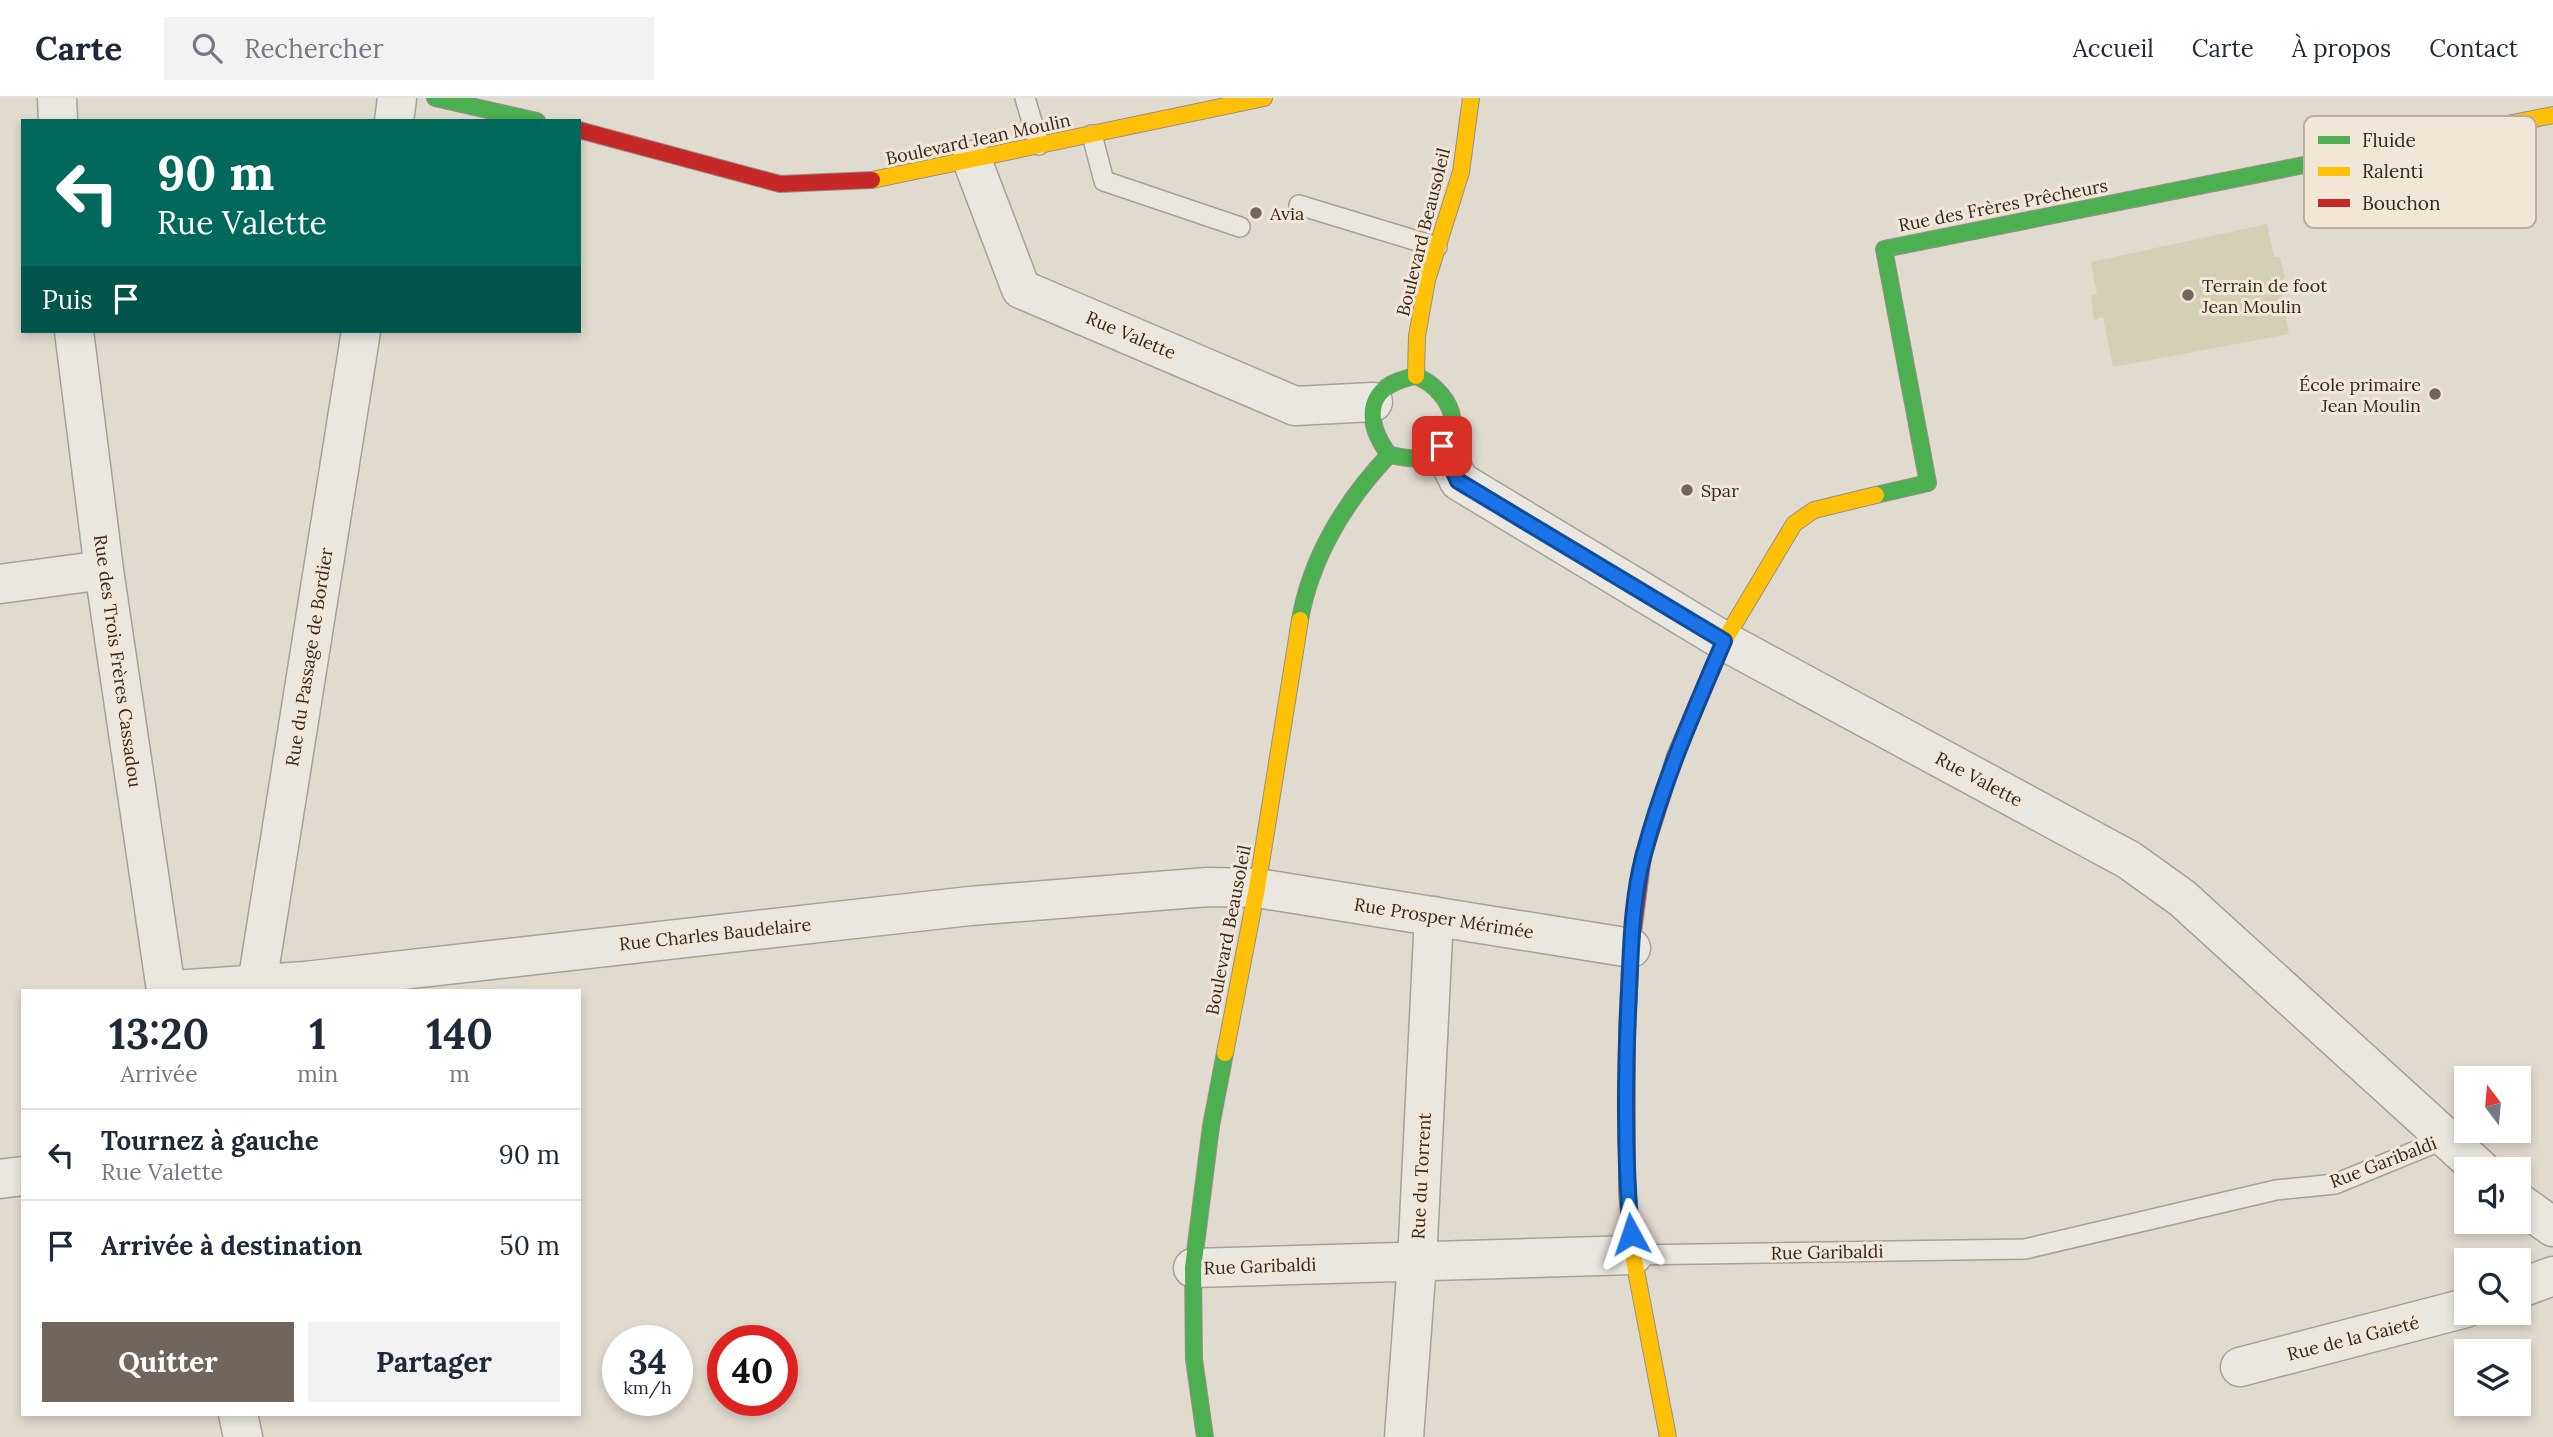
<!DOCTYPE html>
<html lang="fr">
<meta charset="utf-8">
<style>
body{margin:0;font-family:Lora,serif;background:#f2f2f3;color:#1f2937;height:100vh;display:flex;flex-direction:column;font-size:26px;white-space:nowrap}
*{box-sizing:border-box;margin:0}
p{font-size:23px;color:#747a83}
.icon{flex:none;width:38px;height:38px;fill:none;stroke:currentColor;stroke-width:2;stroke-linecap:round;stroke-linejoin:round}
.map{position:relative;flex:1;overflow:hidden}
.sheet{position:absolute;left:21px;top:891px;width:560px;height:427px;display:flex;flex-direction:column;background:#fff;border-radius:0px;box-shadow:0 4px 10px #0003}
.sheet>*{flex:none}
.banner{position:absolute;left:21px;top:21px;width:560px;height:214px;border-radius:0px;box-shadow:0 4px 10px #0003;background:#00695c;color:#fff;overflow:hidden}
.needle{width:46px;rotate:344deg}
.buttons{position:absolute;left:2454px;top:968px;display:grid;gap:14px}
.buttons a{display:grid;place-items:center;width:77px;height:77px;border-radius:0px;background:#fff;box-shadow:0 4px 10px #0003;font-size:35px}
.speed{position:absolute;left:602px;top:1227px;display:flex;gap:14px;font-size:35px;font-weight:700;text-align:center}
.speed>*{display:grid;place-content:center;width:91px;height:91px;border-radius:50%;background:#fff;box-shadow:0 4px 10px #0003;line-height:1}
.speed small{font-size:18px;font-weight:400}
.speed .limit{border:10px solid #d22;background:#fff;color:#111}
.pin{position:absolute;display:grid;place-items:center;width:60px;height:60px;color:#fff;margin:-30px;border-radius:14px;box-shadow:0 4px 10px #0006}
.me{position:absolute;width:77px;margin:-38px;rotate:355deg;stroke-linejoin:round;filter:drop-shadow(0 0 5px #0008)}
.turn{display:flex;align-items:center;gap:24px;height:147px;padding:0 21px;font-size:32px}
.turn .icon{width:91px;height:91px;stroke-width:2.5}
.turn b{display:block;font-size:49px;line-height:60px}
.then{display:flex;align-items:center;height:66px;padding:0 21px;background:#0003;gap:14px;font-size:26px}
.eta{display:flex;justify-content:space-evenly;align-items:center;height:119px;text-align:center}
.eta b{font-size:42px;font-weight:700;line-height:49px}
.cta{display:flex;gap:14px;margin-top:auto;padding:14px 21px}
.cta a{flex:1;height:80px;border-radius:0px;background:#71665e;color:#fff;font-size:28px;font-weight:700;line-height:80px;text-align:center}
.cta a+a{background:#f2f2f3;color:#1f2937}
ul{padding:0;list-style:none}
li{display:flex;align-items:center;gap:21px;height:91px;padding:0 21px;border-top:2px solid #e0e1e3}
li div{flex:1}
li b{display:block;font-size:26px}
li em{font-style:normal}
header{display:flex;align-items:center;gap:42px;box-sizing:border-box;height:98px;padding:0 35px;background:#fff;border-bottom:2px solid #e0e1e3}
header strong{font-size:33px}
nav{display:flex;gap:38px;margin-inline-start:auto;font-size:24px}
.search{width:490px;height:63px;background:#f2f2f3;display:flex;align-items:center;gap:18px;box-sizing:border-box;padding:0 24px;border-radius:0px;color:#747a83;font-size:26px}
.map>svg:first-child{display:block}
.green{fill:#d2cfb3}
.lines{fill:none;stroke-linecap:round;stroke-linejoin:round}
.lane-casing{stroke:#a7a097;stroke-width:22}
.street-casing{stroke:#a7a097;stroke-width:41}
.fast-casing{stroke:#978f88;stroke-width:18}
.slow-casing{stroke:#978f88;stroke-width:18}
.jam-casing{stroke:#978f88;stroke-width:18}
.lane{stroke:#eae6e0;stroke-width:19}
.street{stroke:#eae6e0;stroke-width:38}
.fast{stroke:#4caf50;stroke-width:16}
.slow{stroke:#ffc107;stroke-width:16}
.jam{stroke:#c62828;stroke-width:16}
.route-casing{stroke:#114b97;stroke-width:18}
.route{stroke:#1a73e8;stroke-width:12}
.poi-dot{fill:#71665e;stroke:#f2e7d6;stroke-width:2.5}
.labels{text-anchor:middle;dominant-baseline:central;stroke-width:6;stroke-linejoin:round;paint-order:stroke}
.street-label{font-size:18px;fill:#352821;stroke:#f2e7d6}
.poi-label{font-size:18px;fill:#352821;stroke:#f2e7d6;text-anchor:start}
.key{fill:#f2e7d6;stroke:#b9aea0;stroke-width:2}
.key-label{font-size:19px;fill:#352821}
</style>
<header>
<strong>Carte</strong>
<div class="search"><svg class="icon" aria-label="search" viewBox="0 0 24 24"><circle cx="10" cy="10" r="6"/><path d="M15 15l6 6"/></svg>Rechercher</div>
<nav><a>Accueil</a><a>Carte</a><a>À propos</a><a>Contact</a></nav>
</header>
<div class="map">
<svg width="2553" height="1339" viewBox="0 0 2553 1339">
<rect width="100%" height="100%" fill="#e1dacf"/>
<!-- green -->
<path class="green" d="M2267,126L2274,159H2280L2285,180L2279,183L2289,236L2113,269L2103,219L2094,222L2091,198L2097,196L2091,164Z"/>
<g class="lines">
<defs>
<path id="lane" d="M1025,0L1039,47
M1092,37L1104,83L1240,129
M1299,107L1437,149
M1633,1157L2025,1151L2276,1092L2335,1086L2445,1041"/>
<path id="street" d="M57,0L58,23
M394,23L397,0
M972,62L1021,191L1295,308L1373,304
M74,233L104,472L166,892
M1442,348L1459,383L1724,543L2129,762L2182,800L2480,1071
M0,486L104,472
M257,886L361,233
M174,892L305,883L970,808L1208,789L1257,790L1631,850
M0,1081L23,1078
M2518,1104L2553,1129
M1193,1170L1633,1157
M2518,1191L2553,1178
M2240,1269L2466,1210
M238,1316L243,1339
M1404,1339L1417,1164L1434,818"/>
<path id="fast" d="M435,0L537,23
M1416,278C1457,295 1471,349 1422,360C1411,362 1399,358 1389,357C1362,319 1367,287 1416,278Z
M1876,397L1928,385L1884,151L2314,65
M1300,522C1311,459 1346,402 1389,357
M1205,1339L1194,1261L1193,1170L1211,1028L1225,955"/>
<path id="slow" d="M2314,65L2553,17
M872,82L1264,0
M1416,278L1417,238L1427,182L1461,74L1471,0
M1675,658L1724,543L1794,426L1814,412L1876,397
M1627,932V1095L1633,1157L1668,1339
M1225,955L1257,790L1300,522"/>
<path id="jam" d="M579,32L780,86L872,82
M1627,932L1631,850L1643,758L1675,658"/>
</defs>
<!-- lane casing -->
<use href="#lane" class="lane-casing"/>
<!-- street casing -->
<use href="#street" class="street-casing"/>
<!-- fast casing -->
<use href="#fast" class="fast-casing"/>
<!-- slow casing -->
<use href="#slow" class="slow-casing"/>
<!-- jam casing -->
<use href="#jam" class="jam-casing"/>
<!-- lane -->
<use href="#lane" class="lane"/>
<!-- street -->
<use href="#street" class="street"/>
<!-- fast -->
<use href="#fast" class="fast"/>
<!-- slow -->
<use href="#slow" class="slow"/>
<!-- jam -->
<use href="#jam" class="jam"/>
</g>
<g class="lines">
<defs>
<path id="route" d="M1442,348L1458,383L1724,543C1694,613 1663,683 1644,756C1632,799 1631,849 1629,893C1625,974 1624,1056 1631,1136"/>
</defs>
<!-- route casing -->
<use href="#route" class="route-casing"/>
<!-- route -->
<use href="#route" class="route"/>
</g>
<!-- markers -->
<g class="poi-dot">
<circle cx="1256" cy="115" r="7"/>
<circle cx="2188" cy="197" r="7"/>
<circle cx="2435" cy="296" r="7"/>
<circle cx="1687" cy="392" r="7"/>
</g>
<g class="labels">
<!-- street labels -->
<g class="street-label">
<text transform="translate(978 41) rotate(-12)">Boulevard Jean Moulin</text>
<text transform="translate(2003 107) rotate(-11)">Rue des Frères Prêcheurs</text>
<text transform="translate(1423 134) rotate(-76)">Boulevard Beausoleil</text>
<text transform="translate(1131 237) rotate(23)">Rue Valette</text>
<text transform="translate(309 559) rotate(-81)">Rue du Passage de Bordier</text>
<text transform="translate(118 563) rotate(82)">Rue des Trois Frères Cassadou</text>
<text transform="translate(1979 681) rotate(28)">Rue Valette</text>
<text transform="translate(1444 820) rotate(9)">Rue Prosper Mérimée</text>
<text transform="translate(1228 832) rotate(-79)">Boulevard Beausoleil</text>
<text transform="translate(715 836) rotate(-6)">Rue Charles Baudelaire</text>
<text transform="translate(2383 1064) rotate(-21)">Rue Garibaldi</text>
<text transform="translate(1421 1078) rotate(-87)">Rue du Torrent</text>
<text transform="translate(1827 1154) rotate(-1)">Rue Garibaldi</text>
<text transform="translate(1260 1168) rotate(-2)">Rue Garibaldi</text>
<text transform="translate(2353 1240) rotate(-14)">Rue de la Gaieté</text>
</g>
<!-- poi labels -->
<g class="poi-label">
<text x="1270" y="115">Avia</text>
<text x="2202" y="187">Terrain de foot<tspan x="2202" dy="21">Jean Moulin</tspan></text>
<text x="2421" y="286" text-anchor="end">École primaire<tspan x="2421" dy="21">Jean Moulin</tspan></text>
<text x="1701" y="392">Spar</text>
</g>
</g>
<!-- legend -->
<rect x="2304" y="18" width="232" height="112" rx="10" class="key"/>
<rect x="2318" y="38" width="32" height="8" fill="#4caf50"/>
<rect x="2318" y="69" width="32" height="9" fill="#ffc107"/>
<rect x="2318" y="101" width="32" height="8" fill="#c62828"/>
<g class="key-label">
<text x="2362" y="49">Fluide</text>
<text x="2362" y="80">Ralenti</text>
<text x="2362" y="112">Bouchon</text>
</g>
</svg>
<div class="buttons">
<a><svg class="needle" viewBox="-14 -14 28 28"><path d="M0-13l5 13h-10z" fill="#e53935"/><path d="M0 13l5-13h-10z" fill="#747a83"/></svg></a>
<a><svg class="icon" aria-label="sound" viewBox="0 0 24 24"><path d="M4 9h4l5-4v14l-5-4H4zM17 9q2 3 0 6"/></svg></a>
<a><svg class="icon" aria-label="search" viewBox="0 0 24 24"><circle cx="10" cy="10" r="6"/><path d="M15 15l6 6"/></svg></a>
<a><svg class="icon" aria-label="layers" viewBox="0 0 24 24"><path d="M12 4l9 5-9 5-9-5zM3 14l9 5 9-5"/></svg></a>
</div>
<div class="speed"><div>34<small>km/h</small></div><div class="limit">40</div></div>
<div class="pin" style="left:1442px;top:348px;background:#d93025"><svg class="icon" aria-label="arrive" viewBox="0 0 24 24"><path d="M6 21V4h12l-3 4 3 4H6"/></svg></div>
<svg class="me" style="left:1631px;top:1136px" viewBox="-20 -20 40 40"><path d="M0-17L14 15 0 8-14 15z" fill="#1a73e8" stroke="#fff" stroke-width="4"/></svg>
<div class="banner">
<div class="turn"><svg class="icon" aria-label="left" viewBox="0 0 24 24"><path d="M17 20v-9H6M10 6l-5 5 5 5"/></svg><div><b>90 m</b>Rue Valette</div></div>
<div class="then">Puis<svg class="icon" aria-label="arrive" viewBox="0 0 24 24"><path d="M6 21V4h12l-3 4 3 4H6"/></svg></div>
</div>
<section class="sheet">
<div class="eta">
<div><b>13:20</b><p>Arrivée</p></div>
<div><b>1</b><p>min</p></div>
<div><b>140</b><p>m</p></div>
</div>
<ul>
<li><svg class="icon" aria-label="left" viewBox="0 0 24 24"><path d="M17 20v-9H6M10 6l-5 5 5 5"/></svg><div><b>Tournez à gauche</b><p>Rue Valette</p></div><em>90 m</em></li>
<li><svg class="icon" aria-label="arrive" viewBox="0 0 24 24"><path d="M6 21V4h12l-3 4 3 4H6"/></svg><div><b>Arrivée à destination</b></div><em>50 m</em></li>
</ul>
<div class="cta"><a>Quitter</a><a>Partager</a></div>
</section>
</div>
